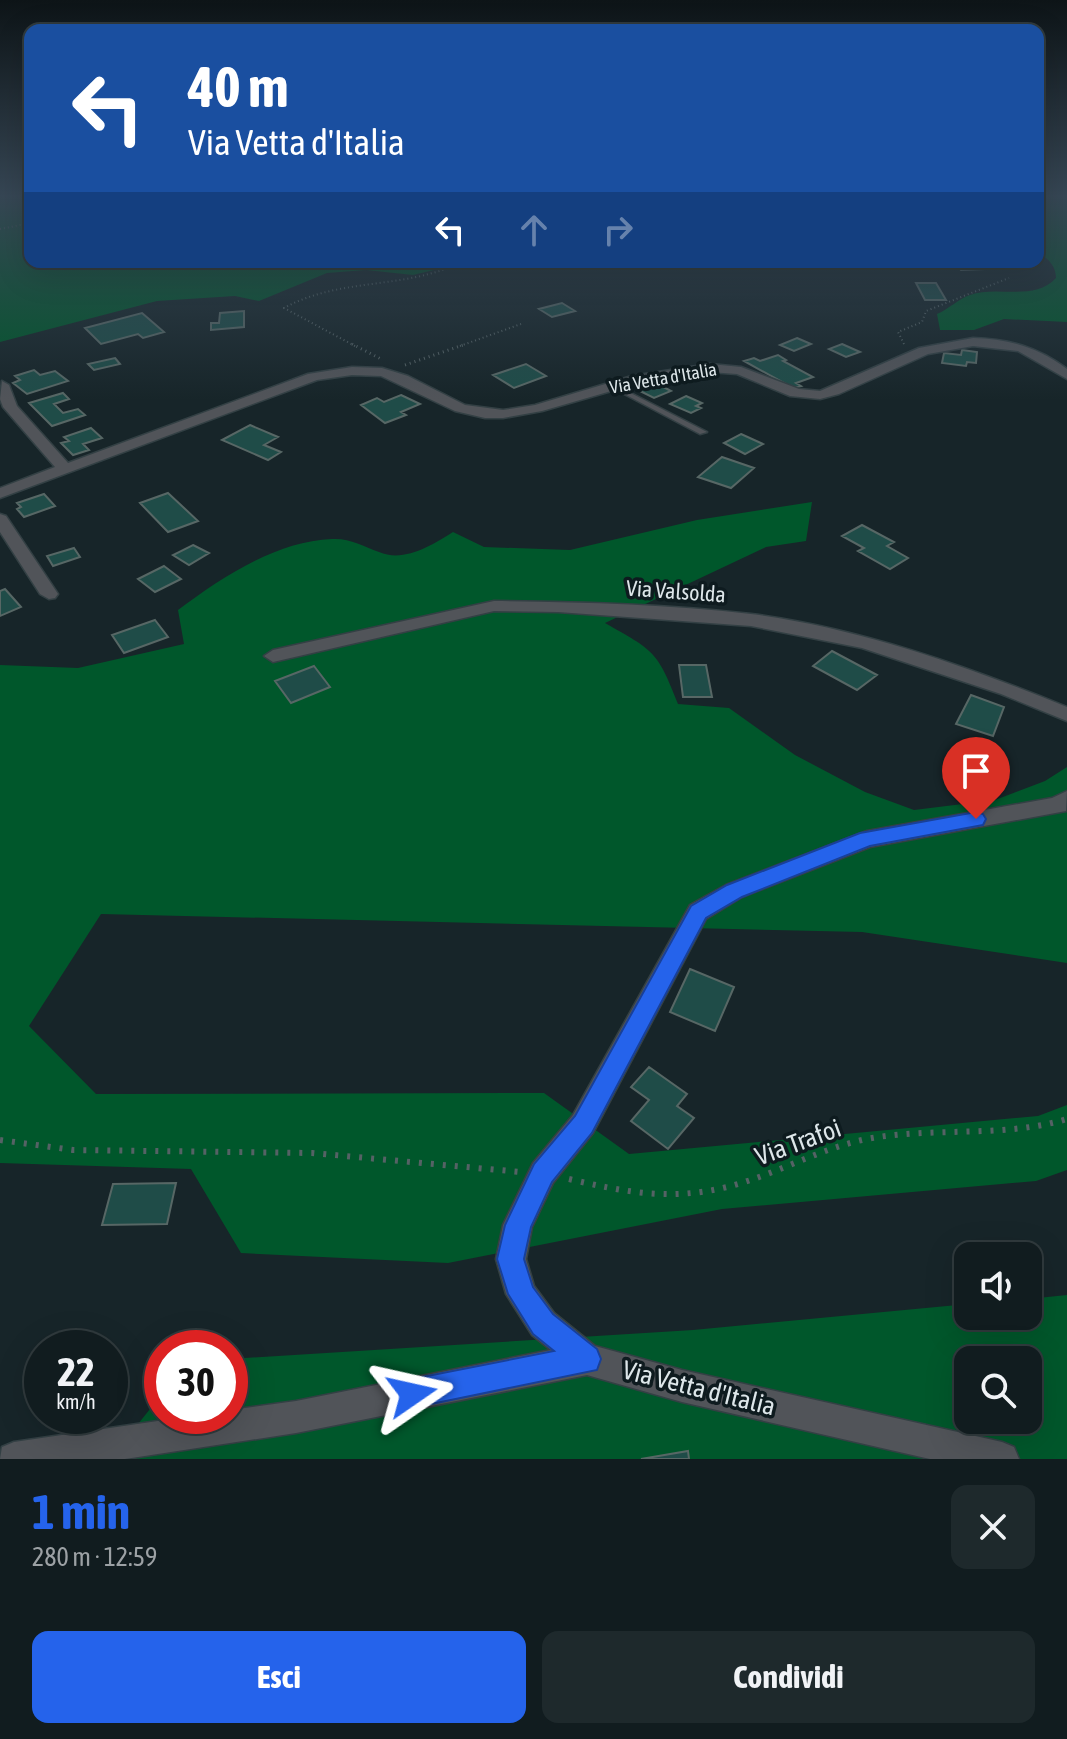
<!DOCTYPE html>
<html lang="it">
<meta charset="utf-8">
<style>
body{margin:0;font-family:"Asap Condensed",sans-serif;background:#1e292c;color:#f1f3f6;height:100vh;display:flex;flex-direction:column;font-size:30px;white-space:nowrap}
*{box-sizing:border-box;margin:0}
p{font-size:26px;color:#9ca1a4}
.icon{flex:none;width:44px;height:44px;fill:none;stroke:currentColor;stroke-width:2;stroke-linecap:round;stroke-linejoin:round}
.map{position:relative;height:1459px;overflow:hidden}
.drawer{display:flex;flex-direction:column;background:#111c1f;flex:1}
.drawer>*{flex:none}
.guide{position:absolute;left:24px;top:24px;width:1020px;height:244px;border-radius:16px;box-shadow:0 8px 32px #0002,0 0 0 2px #303a3d;background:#1a4fa0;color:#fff;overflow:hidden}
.tools{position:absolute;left:954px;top:1242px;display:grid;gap:16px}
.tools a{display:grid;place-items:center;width:88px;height:88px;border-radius:16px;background:#111c1f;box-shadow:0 8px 32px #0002,0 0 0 2px #303a3d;font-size:40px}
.speed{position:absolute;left:24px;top:1330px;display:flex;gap:16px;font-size:40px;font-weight:700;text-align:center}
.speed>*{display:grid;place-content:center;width:104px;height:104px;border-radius:50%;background:#111c1f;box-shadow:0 8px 32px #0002,0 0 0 2px #303a3d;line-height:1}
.speed small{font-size:20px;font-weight:400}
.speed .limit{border:12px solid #d22;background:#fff;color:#111}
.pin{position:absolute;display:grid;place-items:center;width:68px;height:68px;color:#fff;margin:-82px -34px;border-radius:50% 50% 50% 0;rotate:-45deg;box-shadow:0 0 8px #0007}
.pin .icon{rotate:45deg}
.me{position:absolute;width:88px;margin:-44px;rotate:79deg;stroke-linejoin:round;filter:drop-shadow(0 0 6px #0008)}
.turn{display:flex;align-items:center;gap:28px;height:168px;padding:0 32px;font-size:36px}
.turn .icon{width:104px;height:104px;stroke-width:2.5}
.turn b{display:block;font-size:56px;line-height:68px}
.lanes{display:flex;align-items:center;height:76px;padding:0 32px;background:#0003;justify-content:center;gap:40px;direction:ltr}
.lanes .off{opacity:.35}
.round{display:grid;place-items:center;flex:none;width:84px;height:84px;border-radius:16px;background:#1e292c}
.overview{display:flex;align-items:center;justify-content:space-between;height:136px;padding:0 32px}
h1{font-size:48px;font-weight:700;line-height:60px;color:#2563eb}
.button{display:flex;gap:16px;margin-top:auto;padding:16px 32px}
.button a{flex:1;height:92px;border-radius:16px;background:#2563eb;color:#fff;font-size:32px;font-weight:700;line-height:92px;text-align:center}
.button a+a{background:#1e292c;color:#f1f3f6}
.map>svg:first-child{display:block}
.green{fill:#00572b;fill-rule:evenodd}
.building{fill:#1f4c48;stroke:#576765;stroke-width:2}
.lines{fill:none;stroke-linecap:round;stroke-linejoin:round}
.service-casing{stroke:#334044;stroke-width:3}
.minor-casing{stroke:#334044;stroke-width:3}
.path-far2{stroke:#556265;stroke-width:2;stroke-dasharray:1 3;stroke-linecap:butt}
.path-far1{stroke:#556265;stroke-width:3;stroke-dasharray:1 4;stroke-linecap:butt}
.path{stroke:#556265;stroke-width:6;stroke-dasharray:3 9;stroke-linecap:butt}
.service{fill:#515459;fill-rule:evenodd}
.minor{fill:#515459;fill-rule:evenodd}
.route{fill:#2563eb;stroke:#184099;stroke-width:2}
.labels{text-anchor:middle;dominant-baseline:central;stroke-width:7;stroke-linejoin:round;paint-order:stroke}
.far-street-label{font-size:18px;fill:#dde6e9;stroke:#0e1b1f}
.street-label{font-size:22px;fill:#dde6e9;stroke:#0e1b1f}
.near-street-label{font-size:26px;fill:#dde6e9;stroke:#0e1b1f}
</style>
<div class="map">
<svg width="1067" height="1459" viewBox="0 0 1067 1459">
<rect width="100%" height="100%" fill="#172529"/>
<!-- green -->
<path class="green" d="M0,196H30V262H467L413,275L366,270L327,273L259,301L235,296L157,301L0,342Z
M1038,196H1067V322L1004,319L974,330H940L937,314C949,309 958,299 970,295C996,285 1034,302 1056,278C1056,266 1048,258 1038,253Z
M812,502L806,541L766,547L605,623C654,651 657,650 678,704L729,708L795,755L865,792L914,810L995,800L1045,781L1067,767V963L862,932L101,914L29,1026L96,1094L544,1093L629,1154L1038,1116L1067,1105V1170L1036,1181L722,1209L448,1263L241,1253L191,1169L0,1163V665L78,668L184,644L178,610C221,578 276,541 332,539C350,538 363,546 379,552C404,563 432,545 453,532L484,547L570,550L697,520Z
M1067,1295V1459H110L162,1394V1416H230V1359L693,1330L968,1304V1316H1028V1299ZM968,1360H1028V1420H968Z"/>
<!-- building -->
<path class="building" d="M942,262H977L983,269L961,270L957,265L945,266Z
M916,283H936L946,300H925Z
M562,303L575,311L552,317L539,309Z
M244,311V327L211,330V323H219L220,313Z
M142,313L164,332L143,338L138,334L101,344L85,328Z
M797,338L811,344L794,351L780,345Z
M842,344L860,352L846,357L829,349Z
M962,350L977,352L976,363L967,362L966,366L942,363L944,353L961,355Z
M778,355L786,360L783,361L813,377L796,383L801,386L793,388L744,361L754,358L760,361Z
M115,358L120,364L94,370L88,364Z
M526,364L546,376L514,388L493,375Z
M34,370L40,375L55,371L68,381L27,394L13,383L20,380L15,376Z
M656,383L671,391L654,398L638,390Z
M63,393L69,399L54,404L63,413L78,409L85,415L52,426L29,403Z
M401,395L420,404L401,412L406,415L385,423L361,405L377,398L384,402Z
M686,396L702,403L696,406L701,408L691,413L670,404Z
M250,425L278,437L264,445L281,452L268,460L222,440Z
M91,428L102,438L83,444L89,450L73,455L61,443L69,441L64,437Z
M741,434L763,444L745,454L724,443Z
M722,457L754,468L731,488L698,477Z
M168,493L198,521L168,532L140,503Z
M44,494L55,506L24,517L17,509L21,507L17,503Z
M862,525L894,542L887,546L908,558L890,569L858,551L864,548L842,536Z
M193,545L209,553L189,565L173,555Z
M74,548L80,557L53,566L47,556Z
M164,566L181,579L155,592L138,579Z
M5,589L21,607L0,616V591Z
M155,620L168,637L124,653L112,635Z
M832,651L877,675L857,690L813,666Z
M679,665H706L712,697H683Z
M314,666L330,687L291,703L275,681Z
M971,695L1004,707L993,736L956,724Z
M690,969L734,987L715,1031L670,1012Z
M649,1067L687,1094L677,1106L694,1118L668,1149L631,1121L649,1100L631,1087Z
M176,1183L167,1224L102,1225L113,1184Z
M688,1451L689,1459H641Z"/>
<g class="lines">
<defs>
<path id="service" d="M611,385H615L707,432L700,434L611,387Z"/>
<path id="minor" d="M973,338C1009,339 1038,347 1067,369V379L1018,351L973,346L928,354L839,394L820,399L790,396L737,374L710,372L632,385L542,411L503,418H485L455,411L381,376L352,375L317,380L0,498V488L55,467L3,407L0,399L2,381L9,385L17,406L68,463L308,374L352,367L382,368L408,376L465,405L503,410L535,405L632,376L710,364L741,367L799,389L820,391L919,348Z
M0,514L6,516L58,594L55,598L49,599L40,594L0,532Z
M494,601C579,602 666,604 751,614C859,628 966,666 1067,707V721L1001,694L862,648L751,626L558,612L494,611L273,662L264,656L273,650Z
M1067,791L1066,811L870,847L742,897L706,919L593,1133L553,1183L532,1227L526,1259L534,1286L554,1313L595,1346L682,1370L1002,1442L1014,1447L1019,1459H930L682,1402L587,1375L296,1433L125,1459H0L2,1447L14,1442L192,1416H230V1410L296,1401L551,1350L532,1335L506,1294L496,1259L503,1225L533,1163L573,1115L690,905L726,885L867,831L1052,798Z"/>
</defs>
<!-- service casing -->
<use href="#service" class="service-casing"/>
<!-- minor casing -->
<use href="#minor" class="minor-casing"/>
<!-- path-far2 -->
<path class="path-far2" d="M0,229L30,223
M904,344L898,332L922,322L926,311L1009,278
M355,346L284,308C340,277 405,290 462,262
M460,346L521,324"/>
<!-- path-far1 -->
<path class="path-far1" d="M352,344L383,360
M405,365L466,344"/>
<!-- path -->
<path class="path" d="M0,1140L73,1150L312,1153L521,1172
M569,1179C624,1192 670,1201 727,1187C776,1175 821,1147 872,1138C936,1127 1004,1138 1067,1119"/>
<!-- service -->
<use href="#service" class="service"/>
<!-- minor -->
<use href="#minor" class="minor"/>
</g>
<!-- sky -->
<linearGradient id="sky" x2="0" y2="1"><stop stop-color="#0d1417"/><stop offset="0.49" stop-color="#364654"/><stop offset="1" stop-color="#364654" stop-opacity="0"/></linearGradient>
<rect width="1067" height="400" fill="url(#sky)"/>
<!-- route -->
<path class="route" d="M976,812L983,814L986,819L983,825L870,846L742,897L706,918L592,1133L552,1182L531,1227L524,1259L533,1287L553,1314L597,1349L601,1359L597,1370L412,1408L402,1404L398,1394L402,1383L412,1379L554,1351L533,1334L508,1294L497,1259L505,1225L534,1164L575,1116L691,906L727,885L860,833Z"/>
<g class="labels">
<!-- far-street labels -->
<g class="far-street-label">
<text transform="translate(663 378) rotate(-10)">Via Vetta d'Italia</text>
</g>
<!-- street labels -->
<g class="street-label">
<text transform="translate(676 591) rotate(4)">Via Valsolda</text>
</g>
<!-- near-street labels -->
<g class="near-street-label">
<text transform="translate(798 1142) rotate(-20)">Via Trafoi</text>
<text transform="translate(699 1388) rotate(14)">Via Vetta d'Italia</text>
</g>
</g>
</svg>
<div class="tools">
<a><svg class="icon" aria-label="sound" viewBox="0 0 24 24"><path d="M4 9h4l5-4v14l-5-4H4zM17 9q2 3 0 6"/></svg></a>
<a><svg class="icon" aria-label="search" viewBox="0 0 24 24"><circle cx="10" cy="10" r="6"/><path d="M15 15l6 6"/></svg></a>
</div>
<div class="speed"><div>22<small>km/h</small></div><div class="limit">30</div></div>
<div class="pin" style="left:976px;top:819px;background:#d93025"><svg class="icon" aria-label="arrive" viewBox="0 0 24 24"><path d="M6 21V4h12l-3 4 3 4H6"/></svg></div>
<svg class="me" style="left:412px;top:1394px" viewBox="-20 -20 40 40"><path d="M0-17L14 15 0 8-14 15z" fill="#2563eb" stroke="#fff" stroke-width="4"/></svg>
<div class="guide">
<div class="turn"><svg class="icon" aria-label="left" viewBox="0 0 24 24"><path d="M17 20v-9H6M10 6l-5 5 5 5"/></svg><div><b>40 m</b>Via Vetta d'Italia</div></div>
<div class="lanes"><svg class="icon" aria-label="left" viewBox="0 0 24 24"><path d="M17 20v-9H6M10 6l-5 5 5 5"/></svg><svg class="icon off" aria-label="ahead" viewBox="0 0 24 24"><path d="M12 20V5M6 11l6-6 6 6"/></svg><svg class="icon off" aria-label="right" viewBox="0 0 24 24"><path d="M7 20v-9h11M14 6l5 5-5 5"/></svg></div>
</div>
</div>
<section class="drawer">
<div class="overview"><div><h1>1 min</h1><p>280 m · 12:59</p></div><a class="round"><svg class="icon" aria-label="close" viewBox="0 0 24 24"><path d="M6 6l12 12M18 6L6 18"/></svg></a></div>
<div class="button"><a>Esci</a><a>Condividi</a></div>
</section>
